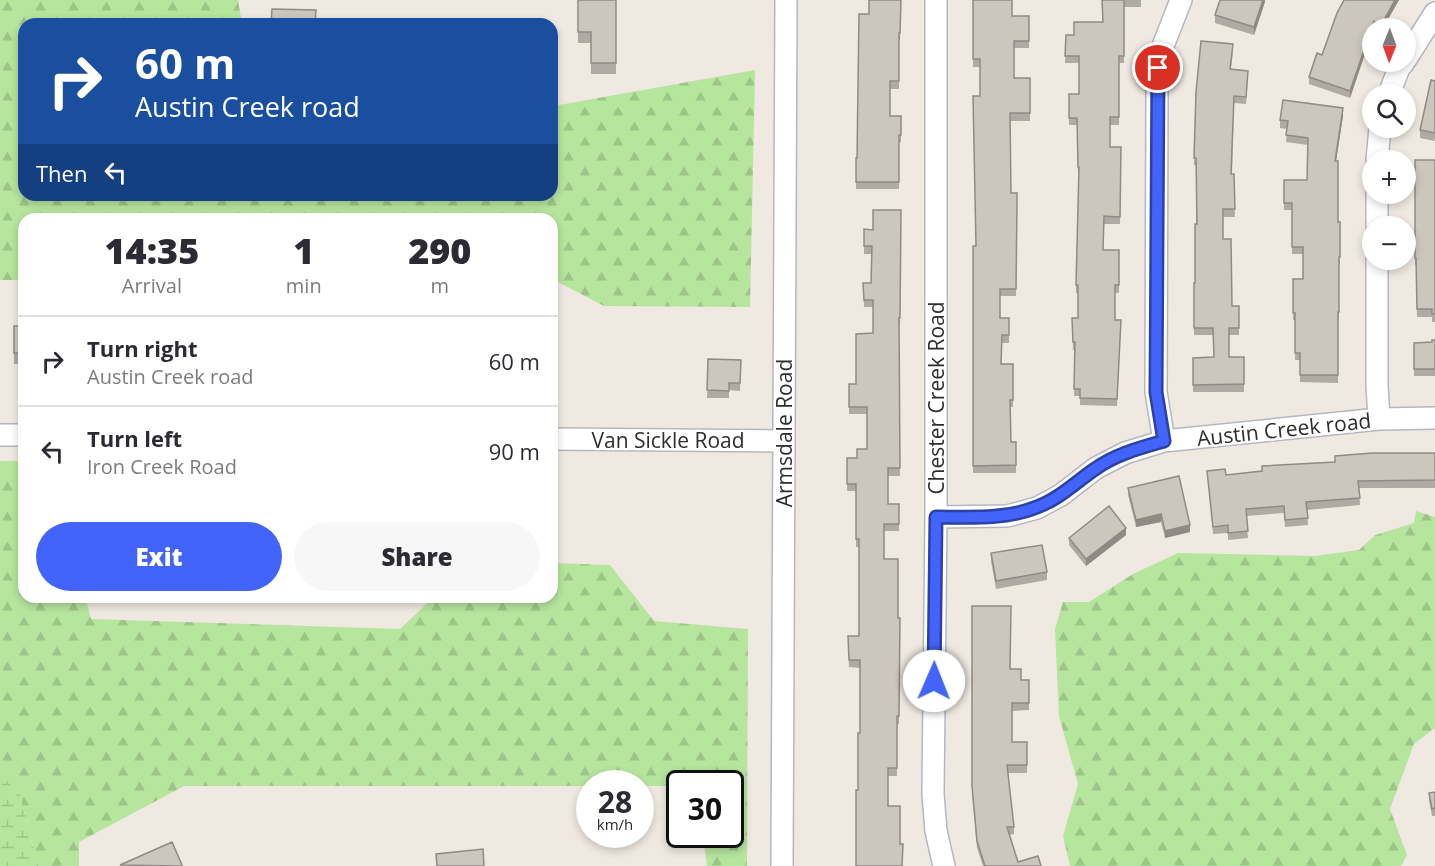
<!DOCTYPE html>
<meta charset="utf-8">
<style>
body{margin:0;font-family:"Open Sans",sans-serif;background:#f7f7f7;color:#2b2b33;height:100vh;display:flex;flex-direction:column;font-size:22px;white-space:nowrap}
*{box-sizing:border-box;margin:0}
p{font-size:20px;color:#7c7c81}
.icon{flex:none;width:33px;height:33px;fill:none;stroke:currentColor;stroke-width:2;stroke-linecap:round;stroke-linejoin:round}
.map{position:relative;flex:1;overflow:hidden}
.drawer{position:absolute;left:18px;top:213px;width:540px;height:390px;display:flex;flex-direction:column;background:#fff;border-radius:18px;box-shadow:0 3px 9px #0003}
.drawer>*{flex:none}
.top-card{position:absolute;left:18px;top:18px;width:540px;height:183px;border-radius:18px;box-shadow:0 3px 9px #0003;background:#1a4fa0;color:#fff;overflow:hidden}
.needle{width:39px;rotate:181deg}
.tools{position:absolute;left:1362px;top:18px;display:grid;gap:12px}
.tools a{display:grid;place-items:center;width:54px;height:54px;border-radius:50%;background:#fff;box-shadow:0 3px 9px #0003;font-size:30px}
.speed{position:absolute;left:576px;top:770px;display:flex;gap:12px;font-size:30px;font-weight:700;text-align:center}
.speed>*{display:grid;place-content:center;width:78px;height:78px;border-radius:50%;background:#fff;box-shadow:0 3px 9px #0003;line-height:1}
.speed small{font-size:15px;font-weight:400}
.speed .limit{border:3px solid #111;border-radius:9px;background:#fff;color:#111}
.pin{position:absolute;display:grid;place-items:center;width:51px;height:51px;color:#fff;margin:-26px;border:3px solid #fff;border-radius:50%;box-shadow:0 2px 6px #0007}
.me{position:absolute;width:66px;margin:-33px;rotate:1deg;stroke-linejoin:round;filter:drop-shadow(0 0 4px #0008)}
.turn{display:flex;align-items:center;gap:21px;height:126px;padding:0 18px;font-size:27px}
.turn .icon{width:78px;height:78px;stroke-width:2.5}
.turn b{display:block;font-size:42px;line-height:51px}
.then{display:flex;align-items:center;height:57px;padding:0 18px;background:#0003;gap:12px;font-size:22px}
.eta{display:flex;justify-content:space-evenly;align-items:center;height:102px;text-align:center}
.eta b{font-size:36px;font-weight:800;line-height:42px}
.button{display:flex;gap:12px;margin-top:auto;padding:12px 18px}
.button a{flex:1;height:69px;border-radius:36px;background:#4264fb;color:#fff;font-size:24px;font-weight:800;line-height:69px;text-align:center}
.button a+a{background:#f7f7f7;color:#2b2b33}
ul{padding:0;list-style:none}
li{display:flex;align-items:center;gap:18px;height:90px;padding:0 18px;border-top:2px solid #e1e1e2}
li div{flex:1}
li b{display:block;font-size:22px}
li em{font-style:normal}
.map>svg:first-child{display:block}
.forest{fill:url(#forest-firs)}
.wetland{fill:url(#wetland-marsh)}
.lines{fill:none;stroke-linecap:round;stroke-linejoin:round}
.minor-casing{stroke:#b4b7c1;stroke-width:24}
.minor{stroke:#fff;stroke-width:21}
.wall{fill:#afaba4}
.shaded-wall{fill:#8e8b86}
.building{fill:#cbc7bf;stroke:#8e8b86;stroke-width:1.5}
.route-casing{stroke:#2b41a3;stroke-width:15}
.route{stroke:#4264fb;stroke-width:10}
.labels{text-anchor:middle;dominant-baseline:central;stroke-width:4.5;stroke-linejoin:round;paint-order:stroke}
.street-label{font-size:21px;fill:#2e2e2e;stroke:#fff}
</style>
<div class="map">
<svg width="1435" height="866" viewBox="0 0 1435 866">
<defs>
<pattern id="forest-firs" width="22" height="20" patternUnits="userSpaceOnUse" patternTransform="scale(1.5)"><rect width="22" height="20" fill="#b6e59e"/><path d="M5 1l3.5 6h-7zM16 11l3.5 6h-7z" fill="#9dc588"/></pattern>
<pattern id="wetland-marsh" width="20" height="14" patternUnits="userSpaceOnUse" patternTransform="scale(1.5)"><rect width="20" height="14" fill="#b6e59e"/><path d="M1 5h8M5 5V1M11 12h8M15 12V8" fill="none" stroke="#9dc588"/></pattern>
</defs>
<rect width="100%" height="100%" fill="#efe9e1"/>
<!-- forest -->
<path class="forest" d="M0,0H238L242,24H24V195H552V106L559,105L755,70L750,307L604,306L552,279V219H24V280H0Z
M0,461H24V597H85L91,619L400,629L434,597H552V563L610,565L654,621L748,629L747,866H707L703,834H730V783H680L679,786H641L640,783H590L589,786H184L79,842V866H38L20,796L0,773Z
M1416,511L1435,517V728L1414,744L1390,809L1407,855L1401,866H1070L1063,836L1078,784L1059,716L1055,629L1063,602H1089L1133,574L1178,553L1315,556L1359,550L1375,535L1414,523Z"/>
<!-- wetland -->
<path class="wetland" d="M0,773L20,795L38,866H0Z"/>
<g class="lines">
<defs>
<path id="minor" d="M936,0V517L933,794L936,831L944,866
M1406,59L1435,13
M1389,94L1399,68L1404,62
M1377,160L1380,128
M1377,194V226
M1377,260V385L1379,419
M0,435H24
M552,439L784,441
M1164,441L1156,392L1157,92L1158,68L1163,46L1181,0
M936,517L1007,516L1037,508L1061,495L1096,468L1125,453L1164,441L1379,419L1435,418
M782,866L786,0"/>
</defs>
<!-- minor casing -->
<use href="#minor" class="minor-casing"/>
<!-- minor -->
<use href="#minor" class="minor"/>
</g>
<!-- wall -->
<path class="wall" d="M578,0H616V74H591V43H578Z
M901,0L900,40H899V89H890V116H901V142H899V189H856V158H857L869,14Z
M973,0L1012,16H1029V48H1014V78H1030V121H1010L1011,193H1017L1016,296H1000V318H1009V343H1002L1001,364H1013V407H1010L1011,442H1016V473H973V246H976L980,96V67H973Z
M1102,0H1141V7H1124V63H1119V125H1110V147H1121L1120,224H1104L1103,250H1119V293H1115V320H1121L1117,406L1080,405V396H1074L1075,350H1073L1072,318H1078V293H1076V285L1079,175H1078L1077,125H1069V94H1079V63H1065L1066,35H1074L1103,22Z
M1265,0L1254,35L1215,23V15Z
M1344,0H1399L1383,28H1372V33L1350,98L1309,84V77L1322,55Z
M1233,52L1231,69L1248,79L1246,104L1234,103L1232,174H1234L1235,217H1223V239L1232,306H1239V335H1229V357H1244V392H1193V358L1214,357L1213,335H1194V283H1195L1196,224V165H1194L1196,92Z
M1435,81V141L1420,138V130Z
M1343,116L1336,161L1338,222H1340V264H1339V320H1338V383L1300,382V360H1295V320H1293V279H1303V254H1292V210H1284V180H1307L1308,145L1286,142L1287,129L1280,128V120Z
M1415,160H1435V322H1432V317H1417L1416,265H1415Z
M901,210L900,326H899L900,476H888V504H899V531H884V559L900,625L899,724H897V776H888V806L900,844L903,866L858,790L860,733V668L849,667L848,636H859V547H856V491H847V458H857L867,449V414H849V384H856L873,333V307H864L863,283H871L872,254H864V229L873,230Z
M14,326H24V364H14Z
M1435,340V376H1414V343L1432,342Z
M708,359L741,360L740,391L729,390V398H707Z
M1435,453V488H1359L1360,505L1307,510L1308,525L1285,527L1284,513L1246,516L1248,538L1228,540V533L1213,534L1207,471L1226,475L1335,462V456Z
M1128,488L1190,532L1165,538L1161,522L1136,527L1128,495Z
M1126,535L1086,566L1069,545V538Z
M991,553L1047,572V580L996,589L991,561Z
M972,606L1010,669L1021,680H1029V710L1012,711V742H1027V773H1008L1014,827V834L1009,835L1018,862L1041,866H983L977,848L972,793Z
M1435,792V816H1432L1429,800V793Z"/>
<!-- shaded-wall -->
<path class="shaded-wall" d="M1263,0H1265V2L1254,35V27Z
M1395,0H1399L1383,28H1381V25Z
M1374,21V28H1372V33L1350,98V91Z
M1343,108V116L1335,168V161Z
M1161,514V522L1136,527V520Z
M1190,525V532L1165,538V531Z
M1126,528V535L1086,566V559Z"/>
<!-- building -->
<path class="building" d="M578,0H616V63H591V32H578Z
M869,0H901L900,33H899V81H890V116H901V135H899V182H856V158H857L859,14H869Z
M973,0H1012V16H1029V41H1014V78H1030V113H1010L1011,193H1017V203L1016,289H1000V318H1009V335H1002L1001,364H1013V400H1010L1011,442H1016V465L973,466V246H976L973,96H980V59H973Z
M1102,0H1124V56H1119V117H1110V147H1121L1120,217L1104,216L1103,250H1119V285H1115V320H1121L1117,399L1080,398V389H1074L1075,342H1073L1072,318H1078V285H1076L1079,167H1078L1077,118H1069V94H1079V56H1065L1066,35H1074V22H1103Z
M1220,0H1263L1254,27L1215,15Z
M1344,0H1395L1381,25L1374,21L1350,91L1309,77L1317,53L1322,55L1337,13Z
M272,9L316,10L315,24H271Z
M1201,41L1233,44L1230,69L1248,71L1246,97L1234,96L1231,174H1234L1235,209H1223V239H1231L1232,306H1239V328H1229V357H1244V384L1193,385V358L1214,357L1213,328H1194V283H1195V224H1197L1196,158H1194L1196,92Z
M1431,80L1435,81V133L1420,130Z
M1283,100L1343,108L1335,161H1338V222H1340V257H1339V312H1338V375H1300V353H1295V313H1293V279H1303V247H1292V203H1284V180H1307L1308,138L1286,135L1288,121L1280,120Z
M1415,160H1435V314H1432V309H1417L1416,258H1415Z
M873,210H901L900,318H899L900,468H888V504H899V524H884V559H898V618H900L899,716H897V768H888V806H900V844H903L902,866H856V790H858V733H860V660H849L848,636H859V539H856V484H847V458H857V449H867V407H849V384H856V334L873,333V300H864L863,283H871L872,246H864V229L873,230Z
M14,326H24V353H14Z
M1432,340H1435V369H1414V343L1432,342Z
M708,359L741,360L740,383H729V391L707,390Z
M1372,453H1435V480L1358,481L1360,498L1306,502L1308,518L1285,520L1284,506L1246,509L1248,531L1228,533V525L1213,527L1207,471L1225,469L1226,475L1262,471V466L1335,462V456Z
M1179,476L1190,525L1165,531L1161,514L1136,520L1128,488Z
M1109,506L1126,528L1086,559L1069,538Z
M1042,545L1047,572L996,581L991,553Z
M972,606H1011L1010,669H1021V680H1029V703H1012V742H1027V765H1007L1014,827H1007L1018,862L1038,856L1041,866H985L977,841L972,786Z
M1435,792V808L1432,809L1429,793Z
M172,842L182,865L180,866L120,865Z
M483,849L484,866H437L436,854Z"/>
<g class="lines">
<defs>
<path id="route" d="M934,681L936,517C969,517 1005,520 1037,507C1059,499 1076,482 1095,469C1116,454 1140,448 1164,441L1156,392L1158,68"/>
</defs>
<!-- route casing -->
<use href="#route" class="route-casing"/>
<!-- route -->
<use href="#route" class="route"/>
</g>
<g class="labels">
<!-- street labels -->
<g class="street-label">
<text transform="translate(936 398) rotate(-90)">Chester Creek Road</text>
<text transform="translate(1284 429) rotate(-6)">Austin Creek road</text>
<text transform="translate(784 433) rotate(-90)">Armsdale Road</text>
<text x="668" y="440">Van Sickle Road</text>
</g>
</g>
</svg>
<div class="tools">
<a><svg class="needle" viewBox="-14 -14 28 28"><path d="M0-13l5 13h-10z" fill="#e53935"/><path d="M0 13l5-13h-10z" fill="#7c7c81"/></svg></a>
<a><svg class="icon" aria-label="search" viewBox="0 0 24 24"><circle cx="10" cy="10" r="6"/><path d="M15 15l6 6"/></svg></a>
<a>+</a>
<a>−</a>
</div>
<div class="speed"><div>28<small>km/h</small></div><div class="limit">30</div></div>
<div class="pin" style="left:1158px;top:68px;background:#d93025"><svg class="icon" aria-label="arrive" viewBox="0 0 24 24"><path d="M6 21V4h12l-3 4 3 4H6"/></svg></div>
<svg class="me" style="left:934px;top:681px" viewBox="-20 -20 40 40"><circle r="19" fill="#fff"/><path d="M0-13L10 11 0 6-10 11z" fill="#4264fb"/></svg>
<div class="top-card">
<div class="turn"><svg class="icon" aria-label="right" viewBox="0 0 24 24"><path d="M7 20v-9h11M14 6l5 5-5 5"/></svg><div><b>60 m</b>Austin Creek road</div></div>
<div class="then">Then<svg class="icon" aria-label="left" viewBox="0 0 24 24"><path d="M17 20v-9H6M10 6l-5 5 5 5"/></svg></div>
</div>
<section class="drawer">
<div class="eta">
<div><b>14:35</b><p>Arrival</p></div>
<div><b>1</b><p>min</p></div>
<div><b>290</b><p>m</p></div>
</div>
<ul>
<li><svg class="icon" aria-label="right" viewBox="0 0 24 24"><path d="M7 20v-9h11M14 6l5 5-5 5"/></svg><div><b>Turn right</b><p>Austin Creek road</p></div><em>60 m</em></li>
<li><svg class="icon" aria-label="left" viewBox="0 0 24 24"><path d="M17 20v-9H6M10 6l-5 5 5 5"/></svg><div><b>Turn left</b><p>Iron Creek Road</p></div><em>90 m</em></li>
</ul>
<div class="button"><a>Exit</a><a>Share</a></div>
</section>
</div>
